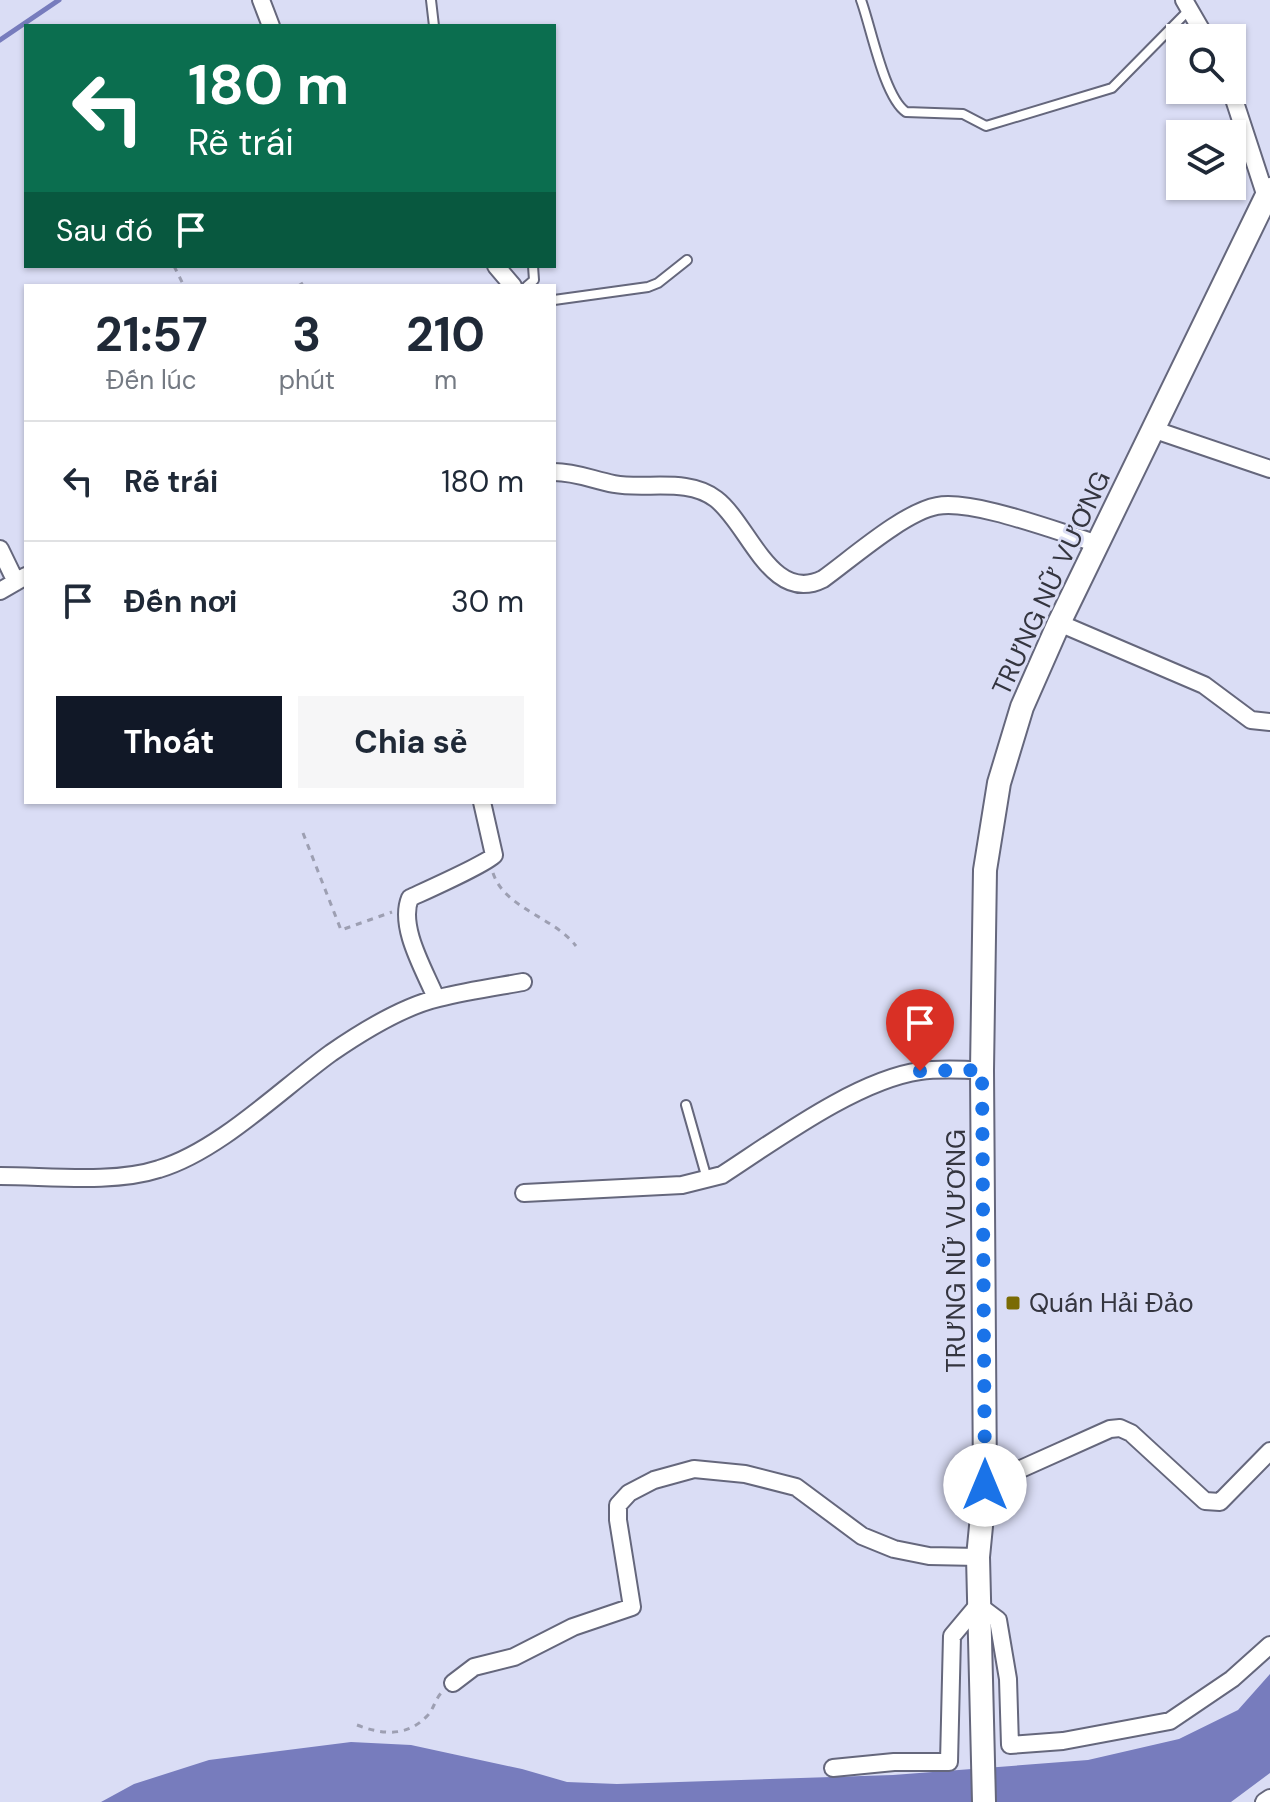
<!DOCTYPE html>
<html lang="vi">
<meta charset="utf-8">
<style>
body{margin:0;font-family:"DM Sans",sans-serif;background:#f6f6f7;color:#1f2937;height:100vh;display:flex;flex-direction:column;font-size:30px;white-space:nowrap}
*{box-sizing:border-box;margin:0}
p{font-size:26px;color:#747a83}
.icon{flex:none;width:44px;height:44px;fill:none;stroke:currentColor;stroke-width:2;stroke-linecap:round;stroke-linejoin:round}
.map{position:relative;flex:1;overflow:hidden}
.drawer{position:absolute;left:24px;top:284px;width:532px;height:520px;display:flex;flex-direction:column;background:#fff;border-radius:0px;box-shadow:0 2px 6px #0004}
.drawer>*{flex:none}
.banner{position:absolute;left:24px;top:24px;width:532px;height:244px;border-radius:0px;box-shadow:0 2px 6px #0004;background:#0b6e4f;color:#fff;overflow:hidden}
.controls{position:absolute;left:1166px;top:24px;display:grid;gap:16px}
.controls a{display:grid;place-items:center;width:80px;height:80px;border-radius:0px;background:#fff;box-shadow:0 2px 6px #0004;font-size:40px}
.pin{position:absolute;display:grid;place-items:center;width:68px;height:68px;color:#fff;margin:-82px -34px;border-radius:50% 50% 50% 0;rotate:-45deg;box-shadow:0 0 8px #0007}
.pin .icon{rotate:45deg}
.me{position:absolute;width:88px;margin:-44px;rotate:0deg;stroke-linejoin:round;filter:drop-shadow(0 0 6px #0008)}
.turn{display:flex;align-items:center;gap:28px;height:168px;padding:0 32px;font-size:36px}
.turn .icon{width:104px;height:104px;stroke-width:2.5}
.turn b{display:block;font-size:56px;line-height:68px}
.then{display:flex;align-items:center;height:76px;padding:0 32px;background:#0003;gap:16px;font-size:30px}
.eta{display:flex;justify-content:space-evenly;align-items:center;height:136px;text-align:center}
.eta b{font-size:48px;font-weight:700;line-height:56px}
.action{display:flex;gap:16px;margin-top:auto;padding:16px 32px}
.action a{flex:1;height:92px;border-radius:0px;background:#111827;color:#fff;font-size:32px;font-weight:700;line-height:92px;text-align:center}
.action a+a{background:#f6f6f7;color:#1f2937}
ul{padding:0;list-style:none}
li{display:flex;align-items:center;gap:24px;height:120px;padding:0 32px;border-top:2px solid #e0e1e3}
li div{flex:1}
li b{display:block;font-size:30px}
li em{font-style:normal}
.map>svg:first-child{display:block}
.water{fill:#777cbd}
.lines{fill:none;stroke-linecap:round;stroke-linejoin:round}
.stream{stroke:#777cbd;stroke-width:5}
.lane-casing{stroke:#65677c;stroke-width:12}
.street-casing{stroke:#65677c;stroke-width:20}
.secondary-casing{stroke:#65677c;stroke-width:26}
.path{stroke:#9d9fb2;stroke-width:3;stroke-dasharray:6 6;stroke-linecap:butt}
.lane{stroke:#fff;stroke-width:8}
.street{stroke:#fff;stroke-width:16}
.secondary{stroke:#fff;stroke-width:22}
.route{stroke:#1a73e8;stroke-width:14;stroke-dasharray:0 25.2}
.poi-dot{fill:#7a6b04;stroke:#daddf5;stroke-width:3}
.labels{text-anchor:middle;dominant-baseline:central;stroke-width:6;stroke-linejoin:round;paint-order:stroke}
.street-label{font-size:26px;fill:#34353f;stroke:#daddf5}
.poi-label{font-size:26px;fill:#34353f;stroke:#daddf5;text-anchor:start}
</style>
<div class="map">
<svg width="1270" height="1802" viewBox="0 0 1270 1802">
<rect width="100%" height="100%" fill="#daddf5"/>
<!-- water -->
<path class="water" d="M1270,1674V1773L1231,1802H101L134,1784L209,1760L351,1742L411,1745L522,1769L567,1782L617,1784L893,1775L1088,1760L1179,1739L1238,1710Z"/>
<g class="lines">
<!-- stream -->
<path class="stream" d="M0,40L59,0"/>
<defs>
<path id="lane" d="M431,0L434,26
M861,0C871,27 884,97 906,112L963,114L986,126L1112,88L1189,10
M527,286L534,280L533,266
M554,300L648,287L658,283L687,260
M686,1105L707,1179"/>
<path id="street" d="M261,0L271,26
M1184,0L1206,38
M1231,90L1266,197
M496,266L513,286
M1155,430L1270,469
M554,472C576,472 593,480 614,484C646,490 688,477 716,499C749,524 771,605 823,579C851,559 904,512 937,506C974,499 1060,533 1099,544
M0,549L16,582
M0,591L26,576
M1059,623L1204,685L1251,720L1270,722
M436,998C425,971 398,927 410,898C425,891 488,863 494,855L482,802
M0,1176C48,1176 113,1184 159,1169C219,1151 280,1090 331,1053C360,1033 404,1006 439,998C467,991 495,987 523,982
M524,1193L682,1185L722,1175C776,1140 857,1080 920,1071C940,1068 962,1070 982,1070
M985,1485L1110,1429L1120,1428L1131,1433L1205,1501L1220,1502L1270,1451
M453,1683L474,1667L514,1657L573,1627L632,1607L618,1520V1505L629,1493L654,1480L694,1469L745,1474L796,1487L862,1536L894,1549L929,1556L978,1557
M833,1768L894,1762H949L952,1636L978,1605L998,1620L1008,1679L1010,1745L1063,1741L1170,1721L1232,1679L1270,1645
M1264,1802L1270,1798"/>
<path id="secondary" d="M984,1802L978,1557L985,1485L982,1070L985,870L999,783L1022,707L1059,623L1270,189"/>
</defs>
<!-- lane casing -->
<use href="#lane" class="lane-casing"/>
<!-- street casing -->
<use href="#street" class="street-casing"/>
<!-- secondary casing -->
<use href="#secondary" class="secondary-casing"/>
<!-- path -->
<path class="path" d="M174,266L184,286
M298,286L303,283
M303,833L341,930L392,912
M493,873C505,909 554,917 576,946
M357,1725C383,1735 408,1737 428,1715C434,1708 435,1700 441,1693"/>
<!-- lane -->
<use href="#lane" class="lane"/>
<!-- street -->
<use href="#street" class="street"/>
<!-- secondary -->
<use href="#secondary" class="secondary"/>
</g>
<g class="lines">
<!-- route -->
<path class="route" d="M920,1071L982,1070L985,1485"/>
</g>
<!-- markers -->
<rect class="poi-dot" x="1005" y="1295" width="16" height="16" rx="4"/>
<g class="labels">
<!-- street labels -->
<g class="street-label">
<text transform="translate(1051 583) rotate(-65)">TRƯNG NỮ VƯƠNG</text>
<text transform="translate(956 1251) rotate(-90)">TRƯNG NỮ VƯƠNG</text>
</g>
<!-- poi labels -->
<g class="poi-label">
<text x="1029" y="1303">Quán Hải Đảo</text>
</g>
</g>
</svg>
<div class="controls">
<a><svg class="icon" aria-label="search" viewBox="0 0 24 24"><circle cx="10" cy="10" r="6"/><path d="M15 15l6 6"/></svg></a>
<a><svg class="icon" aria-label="layers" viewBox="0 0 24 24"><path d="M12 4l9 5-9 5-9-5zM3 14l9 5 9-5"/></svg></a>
</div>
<div class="pin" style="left:920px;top:1071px;background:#d93025"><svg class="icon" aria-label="arrive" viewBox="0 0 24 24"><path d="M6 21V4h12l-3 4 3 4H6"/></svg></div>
<svg class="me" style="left:985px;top:1485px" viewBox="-20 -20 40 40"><circle r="19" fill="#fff"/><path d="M0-13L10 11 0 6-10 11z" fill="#1a73e8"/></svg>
<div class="banner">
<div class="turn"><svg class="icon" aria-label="left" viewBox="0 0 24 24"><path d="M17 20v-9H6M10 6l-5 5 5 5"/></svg><div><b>180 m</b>Rẽ trái</div></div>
<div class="then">Sau đó<svg class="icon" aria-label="arrive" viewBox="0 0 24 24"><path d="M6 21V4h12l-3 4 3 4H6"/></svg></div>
</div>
<section class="drawer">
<div class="eta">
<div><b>21:57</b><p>Đến lúc</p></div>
<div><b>3</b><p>phút</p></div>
<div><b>210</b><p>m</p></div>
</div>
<ul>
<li><svg class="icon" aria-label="left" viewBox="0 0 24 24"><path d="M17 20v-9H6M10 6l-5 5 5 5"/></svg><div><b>Rẽ trái</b></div><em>180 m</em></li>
<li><svg class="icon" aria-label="arrive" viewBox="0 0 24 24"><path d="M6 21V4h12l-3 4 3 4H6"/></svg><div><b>Đến nơi</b></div><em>30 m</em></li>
</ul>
<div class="action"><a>Thoát</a><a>Chia sẻ</a></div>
</section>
</div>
